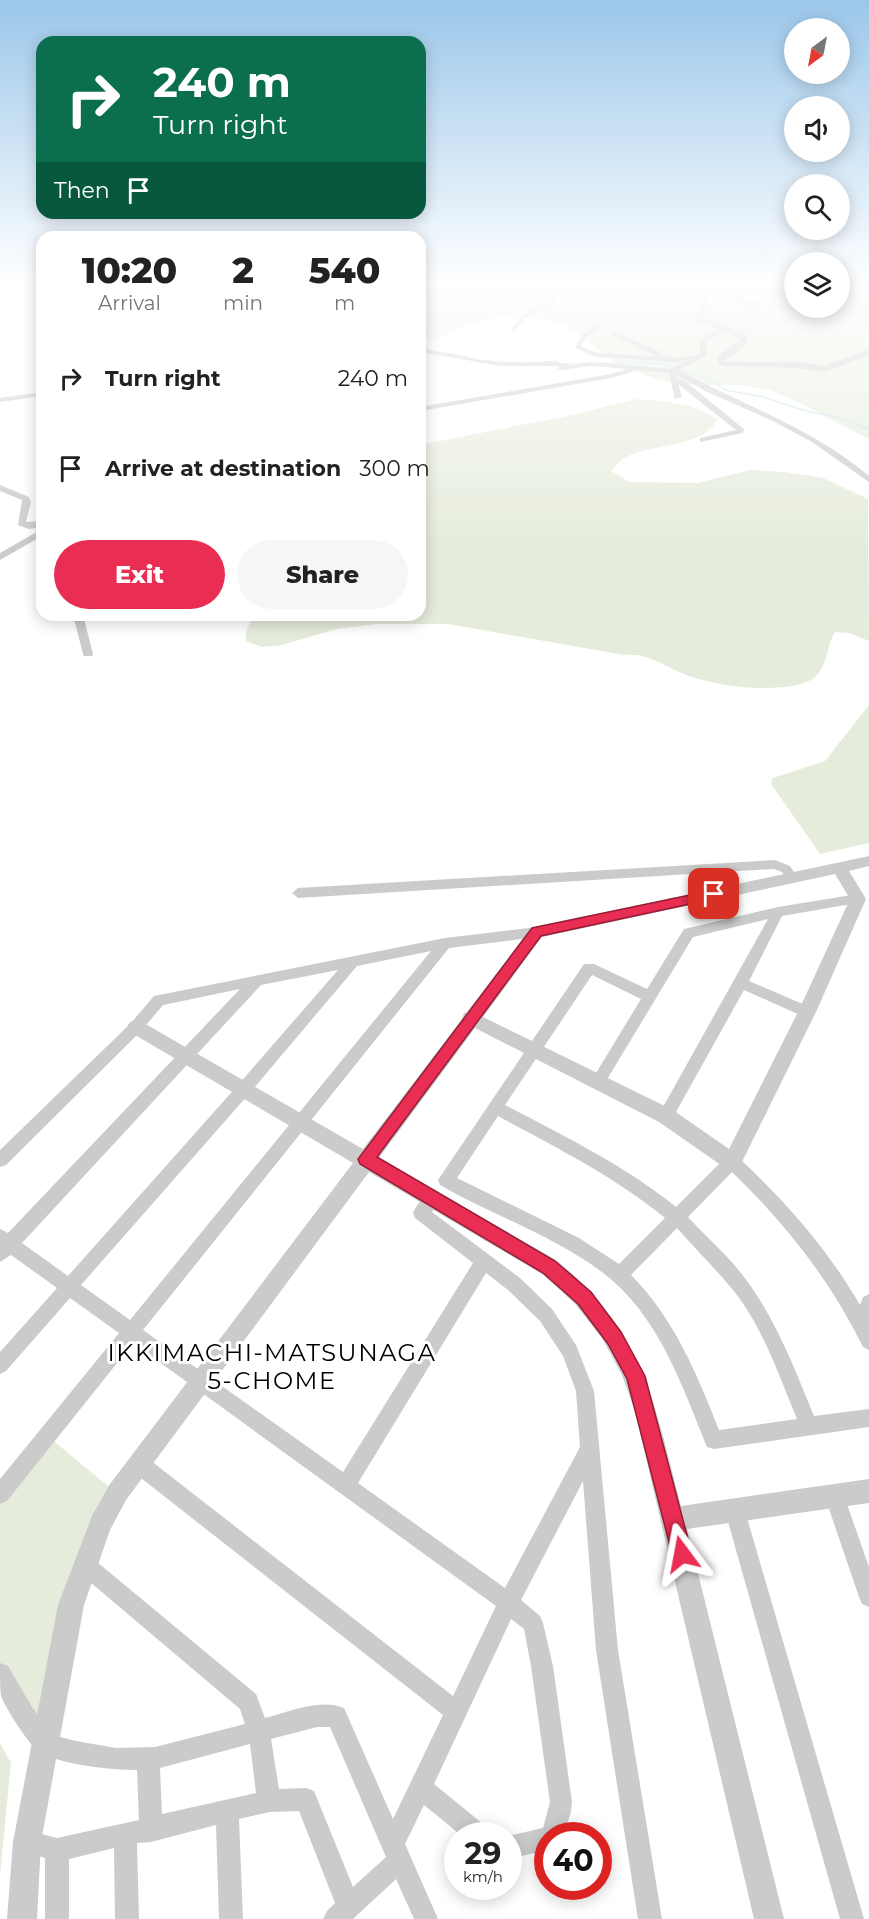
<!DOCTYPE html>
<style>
body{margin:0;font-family:Montserrat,sans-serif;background:#f6f6f6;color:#222;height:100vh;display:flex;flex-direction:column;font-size:22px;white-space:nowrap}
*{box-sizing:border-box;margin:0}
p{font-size:20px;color:#767676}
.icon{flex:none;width:33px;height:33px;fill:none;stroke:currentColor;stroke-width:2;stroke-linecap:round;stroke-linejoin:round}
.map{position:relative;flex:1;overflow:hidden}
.side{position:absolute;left:36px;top:231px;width:390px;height:390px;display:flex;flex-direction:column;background:#fff;border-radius:18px;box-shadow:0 3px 15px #0003}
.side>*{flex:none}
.hud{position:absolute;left:36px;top:36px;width:390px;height:183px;border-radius:18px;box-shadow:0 3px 15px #0003;background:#0b6e4f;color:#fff;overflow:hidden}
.needle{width:39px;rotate:212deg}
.tools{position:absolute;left:784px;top:18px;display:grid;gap:12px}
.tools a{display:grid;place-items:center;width:66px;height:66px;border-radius:50%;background:#fff;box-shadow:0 3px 15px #0003;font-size:30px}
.speed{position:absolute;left:444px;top:1822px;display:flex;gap:12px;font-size:30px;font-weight:700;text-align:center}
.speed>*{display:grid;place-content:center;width:78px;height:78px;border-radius:50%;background:#fff;box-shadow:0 3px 15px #0003;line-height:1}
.speed small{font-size:15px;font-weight:400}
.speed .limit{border:9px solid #d22;background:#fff;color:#111}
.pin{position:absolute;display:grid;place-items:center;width:51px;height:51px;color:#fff;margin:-26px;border-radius:12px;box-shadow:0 3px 9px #0006}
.me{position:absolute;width:66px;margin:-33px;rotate:347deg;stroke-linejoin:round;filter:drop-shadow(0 0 4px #0008)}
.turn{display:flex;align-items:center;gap:21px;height:126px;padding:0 18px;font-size:27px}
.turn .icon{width:78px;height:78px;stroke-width:2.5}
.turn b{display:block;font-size:42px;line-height:51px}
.then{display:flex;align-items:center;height:57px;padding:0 18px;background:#0003;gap:12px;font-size:22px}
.eta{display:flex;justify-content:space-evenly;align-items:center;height:102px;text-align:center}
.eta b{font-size:36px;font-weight:800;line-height:42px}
.cta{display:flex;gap:12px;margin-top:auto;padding:12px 18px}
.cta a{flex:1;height:69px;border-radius:36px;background:#e92d53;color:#fff;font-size:24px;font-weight:800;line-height:69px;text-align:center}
.cta a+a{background:#f6f6f6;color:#222}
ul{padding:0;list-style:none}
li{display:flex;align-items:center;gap:18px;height:90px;padding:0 18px}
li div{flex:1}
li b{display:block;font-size:22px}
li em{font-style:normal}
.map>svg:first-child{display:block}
.green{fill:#e6ecdc}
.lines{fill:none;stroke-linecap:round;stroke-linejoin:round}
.stream-far1{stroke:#c7e3ec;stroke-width:1.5}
.stream{stroke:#c7e3ec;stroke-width:2}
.minor{fill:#cbcbcb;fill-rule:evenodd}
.tertiary{fill:#cbcbcb;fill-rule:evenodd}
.route{fill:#e92d53;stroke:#971d36;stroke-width:1.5}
.labels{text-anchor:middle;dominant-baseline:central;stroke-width:6;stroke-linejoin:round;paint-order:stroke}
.near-neighbourhood-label{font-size:24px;letter-spacing:1.5px;fill:#000;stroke:#fff}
</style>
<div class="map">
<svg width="869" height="1919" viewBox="0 0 869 1919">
<rect width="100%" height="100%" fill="#fff"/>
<!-- green -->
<path class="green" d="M420,284H795V308H840V284H869V439L794,400L769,390L743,385H679L652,378L615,362L572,329L557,322L532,317H500L473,322L442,337L420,343Z
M637,399C662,401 697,403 717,420C702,449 650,443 624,458C619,461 615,467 611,471L629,482L697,483L750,470L785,472L823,478L868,499L869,641L849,633L835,632C827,644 828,661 818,674C811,683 795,686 784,687C752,690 720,686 689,676C664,667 651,653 624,655L448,624H376L337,629L282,645L262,647L246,641V632L253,615H420V445L577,414Z
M869,705V843L820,854L771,784L773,778L825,761Z
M50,1438L114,1491L42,1730L0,1663V1500Z
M0,1743L11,1763L0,1875Z"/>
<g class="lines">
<!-- stream-far1 -->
<path class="stream-far1" d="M446,353L466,357
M503,362L520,363
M603,363H659L708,379L726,390L763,397L806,411L840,418L864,428
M565,364L591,363"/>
<!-- stream -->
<path class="stream" d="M860,426L869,430"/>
<!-- minor -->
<path class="minor" d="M0,284H6L0,290Z
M552,284H558L554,295L557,300L523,320L514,332H510L519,318L551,299L548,296Z
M695,284H701L702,294H698Z
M721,284H727L731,289L767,284L766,285L782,293L795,290V294L787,296L795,300V304L780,297L752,304L758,308L753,309L731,296ZM759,287L775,295L748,301L734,292Z
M600,324L602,327L587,336L581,346L597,353L656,356L612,335L614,332L657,350L664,356L678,358L700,355V340L722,328H726V330L706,342L707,353L704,357L678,370C743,405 812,428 869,476V482L812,442L773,421L705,391L676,374L677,379L685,381L744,429L743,433L700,442V438L736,430L678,384L682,397L675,399L669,373L638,370L612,378L420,411V407L611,374L627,369L591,366L561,370L557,368L560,366H501L420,352V348L478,359L513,363L554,361L571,365L591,362L670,369L689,359L678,362L596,357L575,348L583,334Z
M42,392V396L0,402V398Z
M0,485L29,497L31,502L26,522L42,521V527L29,529L18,525L22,500L0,491Z
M42,529V536L0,560V553Z
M73,615H83L93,654L92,656H84L83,654Z
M775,860L790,866L798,878L796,881H788L782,872L774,869L298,898L292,893L298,888Z
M858,894L863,896L864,899L863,902L782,916L749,981L812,1008L814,1012L812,1016H802L744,990L671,1121L666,1123L661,1121L658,1116L768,919L693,937L603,1086L598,1088L593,1086L591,1082L593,1078L641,999L592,975L505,1105C564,1136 624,1165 676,1207L726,1157L732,1155L738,1157C785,1201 827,1248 860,1305L863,1297L869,1294V1350L863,1347C830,1280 786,1224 732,1172L688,1217C707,1238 731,1258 747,1281C777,1322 795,1370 814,1416L869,1409V1427L714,1449L707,1447C682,1385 658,1314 602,1272C558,1239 504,1219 456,1194L440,1185L438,1180L584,964H594L647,989L684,929L778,907ZM498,1116C555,1147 614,1176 665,1218L619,1264L579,1238L457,1178ZM677,1228C695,1249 716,1269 733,1290C763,1327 779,1376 797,1419L719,1430C697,1374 674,1318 631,1275Z
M537,927L544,932L537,937L449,948L143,1330L343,1472L473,1263L415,1218L413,1213C417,1204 424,1195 433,1192L439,1194L441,1199L432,1212L520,1278L552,1309L576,1345L594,1391L618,1650L662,1919H638L596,1650L583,1481L521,1600L540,1616L543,1623L553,1666L572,1802L571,1812L563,1836H548V1850L508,1859V1836L543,1828L550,1802L531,1666L524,1629L511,1619L434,1784L488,1828L492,1836H462L424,1805L405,1844L438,1919H414L396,1879L353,1919H323L327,1911L335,1903L299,1811L269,1812L239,1819L243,1919H219L216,1825L151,1842L137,1843L139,1919H115L114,1848L69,1859V1919H45V1858L19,1850L15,1842L19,1834L27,1830L57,1838L139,1820L137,1770C111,1770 64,1765 41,1753C30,1747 6,1709 1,1696C0,1687 0,1673 0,1663L8,1666L32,1707L53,1735L76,1741L116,1748L155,1747L245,1724L240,1709L77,1571L74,1564L77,1557L84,1554L91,1557L256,1694L265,1718C289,1712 320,1698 344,1708L393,1819L443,1715L132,1471L129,1464L132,1457L139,1454L146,1457L453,1696L496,1606L133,1343L7,1501L0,1504V1479L119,1333L70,1298L6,1371L0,1374V1352L57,1288L11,1255L0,1262V1229L8,1233L240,989L163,1005L141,1031L6,1165L0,1167V1150L131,1023L154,996L445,938ZM431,951L130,1320L81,1285L248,1095L357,966ZM338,970L238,1085L68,1276L22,1243L261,985ZM486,1273L508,1290L540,1321L563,1356L576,1391L580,1447L505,1588L358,1483ZM317,1727H330L386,1857L353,1887L314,1791L306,1788L279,1789L271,1739ZM250,1744L256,1793L162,1814L160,1768Z
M835,1487L842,1490L869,1567V1607L862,1604L859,1597L825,1497L828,1490Z
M735,1501L742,1504L745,1511L864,1919H840L725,1511L728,1504Z"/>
<!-- tertiary -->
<path class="tertiary" d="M474,284H486L450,296L420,300V296L449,292Z
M628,284C656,284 684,286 710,294L702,317L744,333L748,339L746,345L725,360L726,362H799L824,366L869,349V355L825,372L799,368L720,366L717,357L740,339L695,320L703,297Z
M869,856V866L849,871L866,899L816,1012L739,1168L732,1171L725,1168L659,1122L475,1028L379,1158L556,1260C643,1330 655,1404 681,1506L869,1479V1503L687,1529L784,1919H754L635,1411L622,1375L602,1338L575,1304L559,1289L542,1274L369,1172L126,1500L110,1530L84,1605L41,1842L37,1919H7L13,1842L58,1605L92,1516L110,1484L353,1163L130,1032L127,1027L130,1022L136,1020L142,1022L363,1149L462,1019L464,1013L467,1012L531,928ZM835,874L850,899L798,1012L729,1149L673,1110L483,1017L542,937Z"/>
</g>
<!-- sky -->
<linearGradient id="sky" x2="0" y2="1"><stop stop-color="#9bc7ea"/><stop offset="0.51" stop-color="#fff"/><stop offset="1" stop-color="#fff" stop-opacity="0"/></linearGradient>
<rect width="869" height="553" fill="url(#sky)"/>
<!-- route -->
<path class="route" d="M714,890L720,894L718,898L541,936L377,1157L555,1261L591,1292L621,1332L645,1376L692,1554L689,1562L682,1565L675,1562L672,1554L627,1379L608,1344L578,1304L543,1273L360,1164L358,1159L532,928Z"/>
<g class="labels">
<!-- near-neighbourhood labels -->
<g class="near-neighbourhood-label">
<text x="272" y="1352">IKKIMACHI-MATSUNAGA<tspan x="272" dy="28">5-CHOME</tspan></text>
</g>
</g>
</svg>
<div class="tools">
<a><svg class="needle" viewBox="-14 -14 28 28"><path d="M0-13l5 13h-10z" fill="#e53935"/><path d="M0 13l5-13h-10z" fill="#767676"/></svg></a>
<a><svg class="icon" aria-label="sound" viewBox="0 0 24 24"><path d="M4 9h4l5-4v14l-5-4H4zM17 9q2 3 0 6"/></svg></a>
<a><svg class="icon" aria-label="search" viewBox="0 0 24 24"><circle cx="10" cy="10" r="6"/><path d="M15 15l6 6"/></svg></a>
<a><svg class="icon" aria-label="layers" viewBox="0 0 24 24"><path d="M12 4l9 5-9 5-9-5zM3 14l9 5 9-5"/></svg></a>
</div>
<div class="speed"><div>29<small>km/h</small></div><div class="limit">40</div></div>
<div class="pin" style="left:714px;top:894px;background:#d93025"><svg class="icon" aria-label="arrive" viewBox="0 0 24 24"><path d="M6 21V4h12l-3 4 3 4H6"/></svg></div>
<svg class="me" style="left:682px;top:1554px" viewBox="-20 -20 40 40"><path d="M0-17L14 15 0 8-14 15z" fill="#e92d53" stroke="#fff" stroke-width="4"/></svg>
<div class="hud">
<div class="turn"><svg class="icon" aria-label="right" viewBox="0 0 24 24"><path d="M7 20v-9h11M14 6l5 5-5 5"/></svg><div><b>240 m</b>Turn right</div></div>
<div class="then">Then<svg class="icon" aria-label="arrive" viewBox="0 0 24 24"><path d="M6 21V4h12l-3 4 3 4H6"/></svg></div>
</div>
<section class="side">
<div class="eta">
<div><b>10:20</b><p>Arrival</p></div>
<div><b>2</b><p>min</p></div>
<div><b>540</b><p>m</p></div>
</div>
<ul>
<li><svg class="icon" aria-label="right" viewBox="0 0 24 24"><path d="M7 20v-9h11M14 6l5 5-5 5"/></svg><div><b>Turn right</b></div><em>240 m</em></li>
<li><svg class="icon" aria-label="arrive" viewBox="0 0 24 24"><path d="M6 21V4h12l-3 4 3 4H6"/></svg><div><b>Arrive at destination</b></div><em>300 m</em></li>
</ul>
<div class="cta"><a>Exit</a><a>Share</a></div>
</section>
</div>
